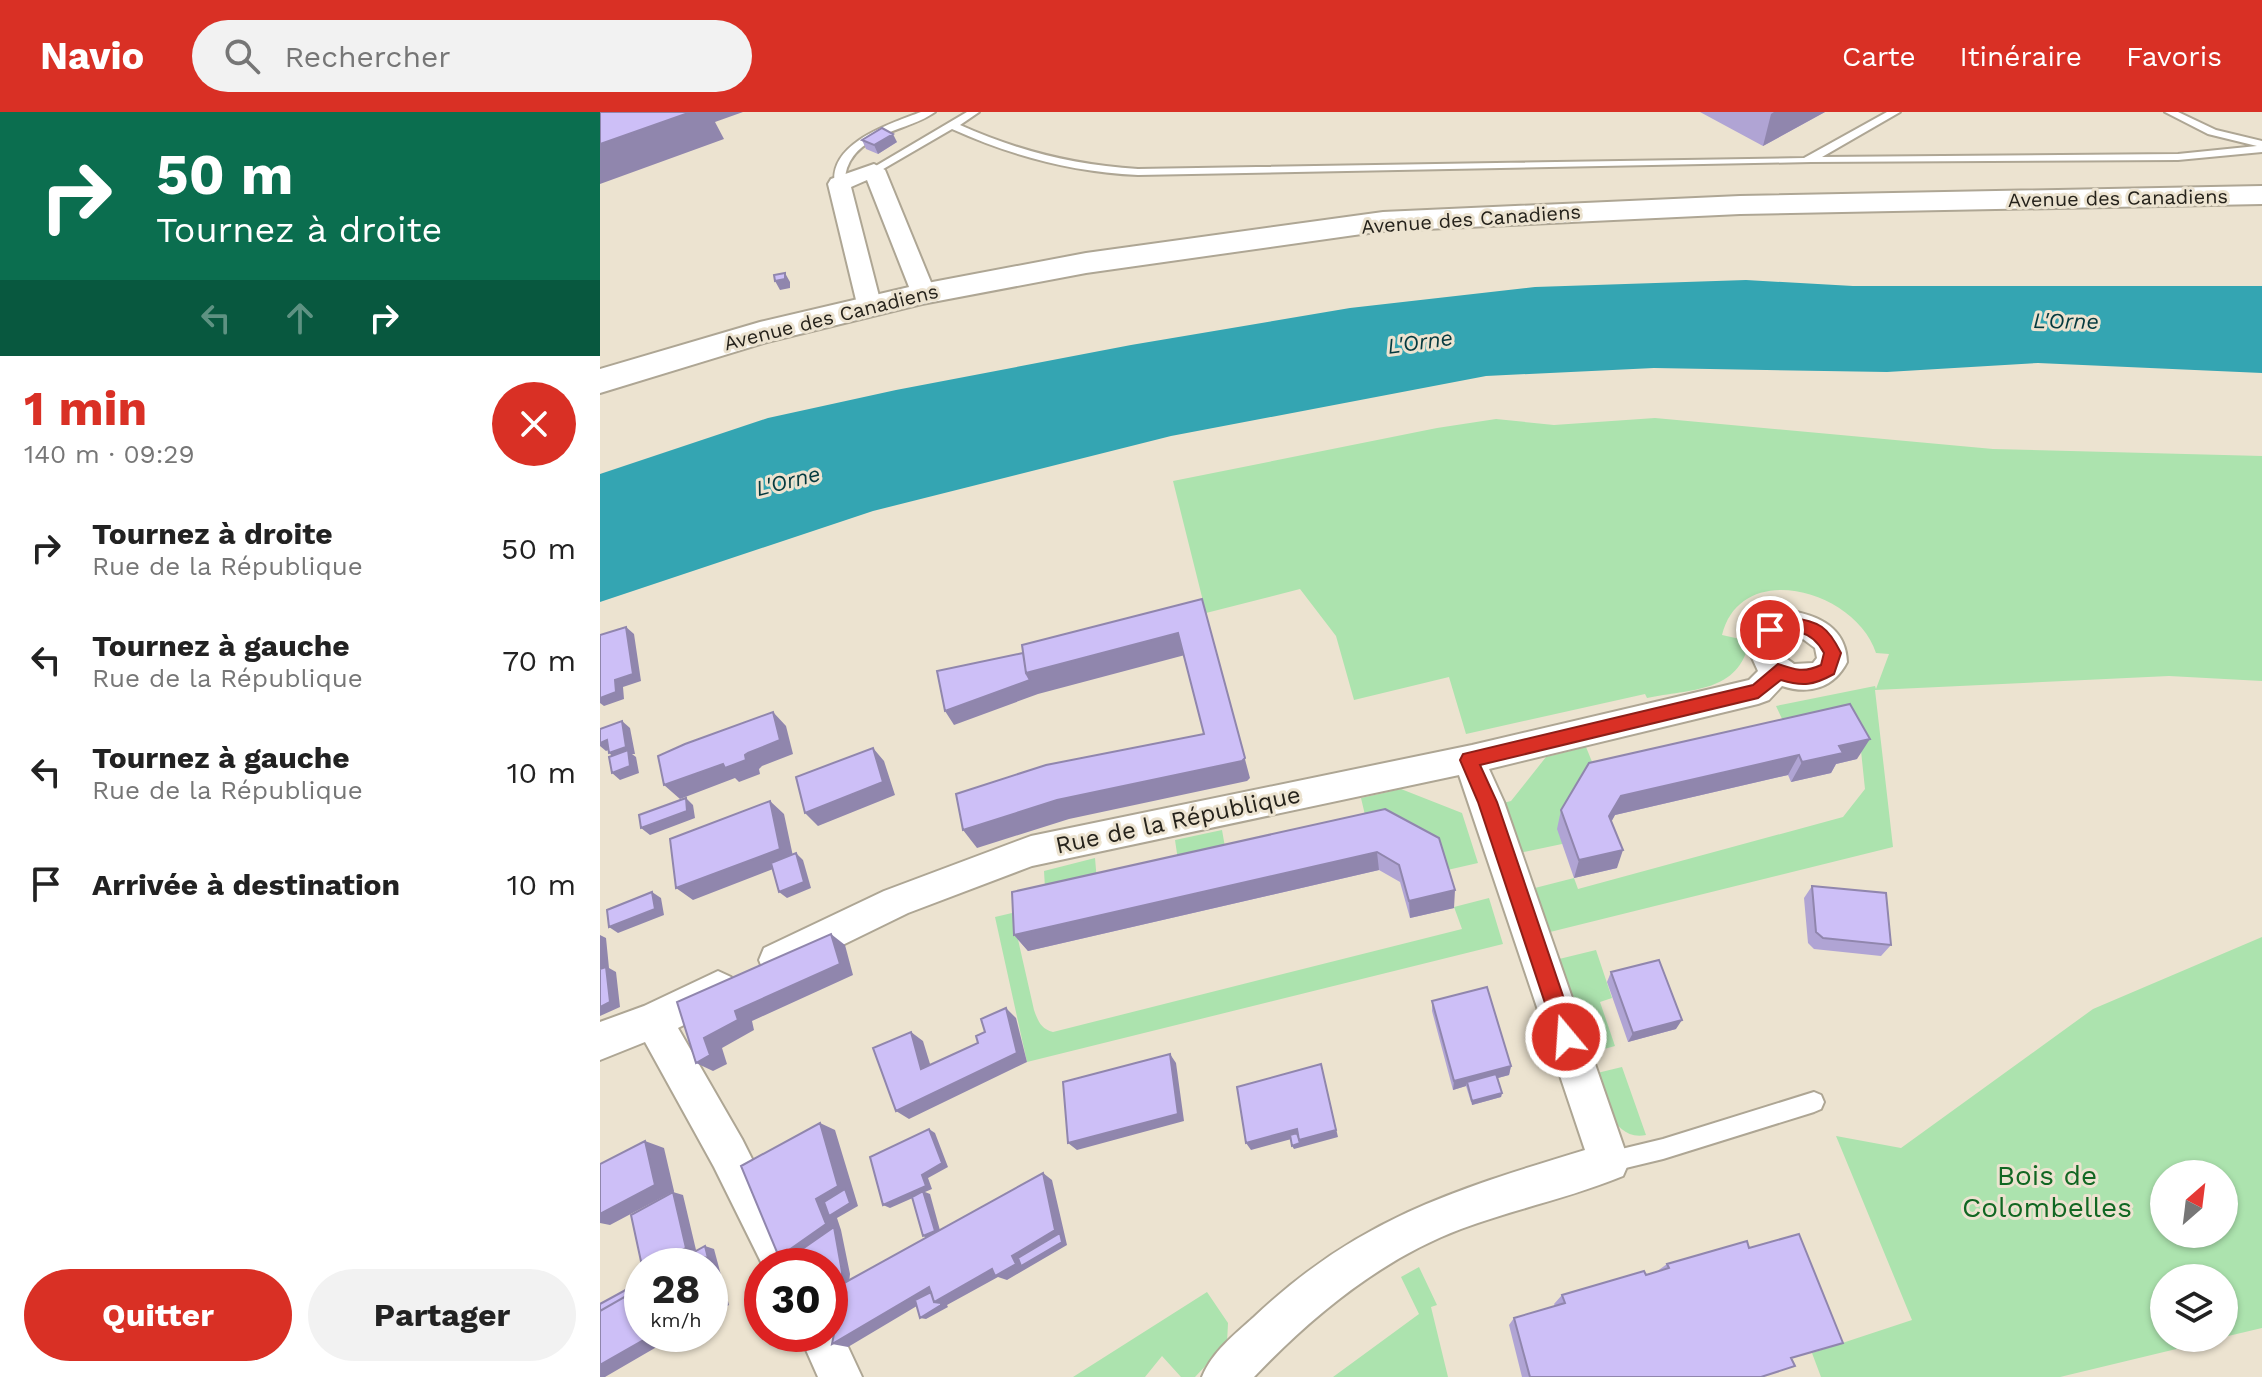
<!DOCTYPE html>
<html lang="fr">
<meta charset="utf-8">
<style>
body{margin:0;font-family:"Work Sans",sans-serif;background:#f2f2f2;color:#222;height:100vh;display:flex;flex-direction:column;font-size:30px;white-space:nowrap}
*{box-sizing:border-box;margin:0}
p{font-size:26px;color:#767676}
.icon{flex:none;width:44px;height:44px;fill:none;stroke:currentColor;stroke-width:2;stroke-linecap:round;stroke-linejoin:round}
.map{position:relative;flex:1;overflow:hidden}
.details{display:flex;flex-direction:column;background:#fff;width:600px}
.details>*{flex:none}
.top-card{background:#0b6e4f;color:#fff;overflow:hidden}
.needle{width:52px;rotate:28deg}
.controls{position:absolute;left:1550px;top:1048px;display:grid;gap:16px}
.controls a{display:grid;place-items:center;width:88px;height:88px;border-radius:50%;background:#fff;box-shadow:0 2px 6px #0004;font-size:40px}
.speed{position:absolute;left:24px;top:1136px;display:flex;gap:16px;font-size:40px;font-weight:700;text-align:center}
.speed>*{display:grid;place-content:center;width:104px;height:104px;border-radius:50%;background:#fff;box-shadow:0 2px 6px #0004;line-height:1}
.speed small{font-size:20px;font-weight:400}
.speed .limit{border:12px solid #d22;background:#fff;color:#111}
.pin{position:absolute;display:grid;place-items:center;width:68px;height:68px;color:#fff;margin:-34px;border:4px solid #fff;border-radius:50%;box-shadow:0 2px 8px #0007}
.me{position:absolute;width:88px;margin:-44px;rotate:342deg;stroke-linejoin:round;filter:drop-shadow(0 0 6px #0008)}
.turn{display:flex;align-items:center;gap:28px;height:168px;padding:0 24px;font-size:36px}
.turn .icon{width:104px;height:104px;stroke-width:2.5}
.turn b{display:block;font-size:56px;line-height:68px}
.lanes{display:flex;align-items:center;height:76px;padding:0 24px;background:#0003;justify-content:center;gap:40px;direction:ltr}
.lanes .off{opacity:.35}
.round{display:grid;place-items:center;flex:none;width:84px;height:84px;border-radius:42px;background:#f2f2f2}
.overview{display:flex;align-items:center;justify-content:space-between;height:136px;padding:0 24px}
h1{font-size:48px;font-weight:700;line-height:60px;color:#d93025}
.cta{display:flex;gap:16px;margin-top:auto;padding:16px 24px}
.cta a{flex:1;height:92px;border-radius:48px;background:#d93025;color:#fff;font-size:32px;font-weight:700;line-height:92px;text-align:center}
.cta a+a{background:#f2f2f2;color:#222}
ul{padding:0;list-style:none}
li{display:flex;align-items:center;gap:24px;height:112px;padding:0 24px}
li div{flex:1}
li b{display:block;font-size:30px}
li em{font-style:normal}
header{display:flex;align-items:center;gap:48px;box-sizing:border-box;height:112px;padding:0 40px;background:#d93025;color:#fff}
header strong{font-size:38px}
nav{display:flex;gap:44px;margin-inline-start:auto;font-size:28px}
.search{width:560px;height:72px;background:#f2f2f2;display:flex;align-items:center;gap:20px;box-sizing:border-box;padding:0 28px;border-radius:44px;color:#767676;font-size:30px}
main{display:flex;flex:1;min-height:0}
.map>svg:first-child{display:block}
.green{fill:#ace3ae;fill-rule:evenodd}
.water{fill:#34a5b2}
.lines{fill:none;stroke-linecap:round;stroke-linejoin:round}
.lane-casing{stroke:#aea694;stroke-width:4}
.street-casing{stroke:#aea694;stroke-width:4}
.secondary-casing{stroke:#aea694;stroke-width:4}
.lane{fill:#fff;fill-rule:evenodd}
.street{fill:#fff;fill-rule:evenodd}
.secondary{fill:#fff;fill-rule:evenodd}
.wall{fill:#b0a4d4}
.shaded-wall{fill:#9086ad}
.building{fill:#cdbff7;stroke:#9086ad;stroke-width:2}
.route{fill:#d93025;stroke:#8d1f18;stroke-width:2}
.labels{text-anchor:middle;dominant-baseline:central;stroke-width:6;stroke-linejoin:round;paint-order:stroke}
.far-street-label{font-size:20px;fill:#25221b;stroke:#ece3d0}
.far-water-label{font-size:22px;font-style:italic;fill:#053a3f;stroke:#ece3d0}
.street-label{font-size:24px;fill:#25221b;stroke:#ece3d0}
.near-park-label{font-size:28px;fill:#116722;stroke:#ece3d0}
</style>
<header>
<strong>Navio</strong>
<div class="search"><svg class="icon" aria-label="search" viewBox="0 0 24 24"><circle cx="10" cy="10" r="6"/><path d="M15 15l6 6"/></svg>Rechercher</div>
<nav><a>Carte</a><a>Itinéraire</a><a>Favoris</a></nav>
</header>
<main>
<section class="details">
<div class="top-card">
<div class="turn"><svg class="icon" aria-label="right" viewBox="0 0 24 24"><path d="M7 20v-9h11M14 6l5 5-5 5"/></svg><div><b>50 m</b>Tournez à droite</div></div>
<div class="lanes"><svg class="icon off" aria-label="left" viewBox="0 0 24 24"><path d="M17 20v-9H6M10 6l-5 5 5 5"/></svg><svg class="icon off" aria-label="ahead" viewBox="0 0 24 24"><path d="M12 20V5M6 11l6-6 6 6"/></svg><svg class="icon" aria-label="right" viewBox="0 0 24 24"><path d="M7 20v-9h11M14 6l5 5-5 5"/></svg></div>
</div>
<div class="overview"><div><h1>1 min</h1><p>140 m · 09:29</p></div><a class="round" style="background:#d93025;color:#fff"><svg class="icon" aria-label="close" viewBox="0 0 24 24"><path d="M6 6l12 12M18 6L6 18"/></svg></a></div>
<ul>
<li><svg class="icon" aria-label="right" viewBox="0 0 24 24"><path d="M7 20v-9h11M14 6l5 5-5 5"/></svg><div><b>Tournez à droite</b><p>Rue de la République</p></div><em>50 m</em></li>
<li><svg class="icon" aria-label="left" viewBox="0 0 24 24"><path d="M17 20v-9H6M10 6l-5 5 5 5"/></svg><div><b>Tournez à gauche</b><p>Rue de la République</p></div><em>70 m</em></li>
<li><svg class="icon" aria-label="left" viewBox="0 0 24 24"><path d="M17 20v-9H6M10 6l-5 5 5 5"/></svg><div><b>Tournez à gauche</b><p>Rue de la République</p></div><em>10 m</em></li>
<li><svg class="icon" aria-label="arrive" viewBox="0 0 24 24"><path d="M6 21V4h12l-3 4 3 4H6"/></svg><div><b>Arrivée à destination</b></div><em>10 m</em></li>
</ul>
<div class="cta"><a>Quitter</a><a>Partager</a></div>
</section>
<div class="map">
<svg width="1662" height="1265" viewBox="0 0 1662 1265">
<rect width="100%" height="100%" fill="#ece3d0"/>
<!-- green -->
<path class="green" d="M1055,306L1393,337L1662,344V569L1569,564L1275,578L1293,735L946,821L931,777L974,766L978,777L1243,705L1265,677L1258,610L1190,624L1176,594L1275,574L1276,577L1289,542L1276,541C1256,478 1141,446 1122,523L1149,529C1140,581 1090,577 1047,586L1045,582L866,622L849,565L754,588L736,524L700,477L606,501L573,369L837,316L896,307L954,313Z
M986,635L999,667L962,732L919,741L903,691L911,689L946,645Z
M801,677L862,701L878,751L843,759L769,720L761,686Z
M622,718L628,752L580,762L575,728Z
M495,746L498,781L446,793L444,759Z
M889,786L903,832L427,950L395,805L412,801L434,898C438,909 441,917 453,920L862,817L854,795Z
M1662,825V1216L1624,1225V1166H1564V1226H1622L1460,1265H1221L1212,1241L1312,1208L1236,1024L1301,1036L1493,897ZM1564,1062H1624V1122H1564Z
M996,838L1012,886L1000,890L1015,934L986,942L955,848Z
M1022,955L1046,1023C1013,1030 1003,985 993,962Z
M819,1155L837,1193L831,1195L848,1265H733L819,1202L801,1165Z
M607,1180L628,1211L627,1231L595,1265H581L562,1244L545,1265H473Z"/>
<!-- water -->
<path class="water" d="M1146,168L1253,174H1662V261L1438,251L1287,260L1054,256L886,264L571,324L273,399L0,490V362L168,306L296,278L531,233L750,196L935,175Z"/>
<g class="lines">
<defs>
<path id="lane" d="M321,0H335C309,19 260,20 247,56C245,62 245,69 243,74H235C227,31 290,12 321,0Z
M367,0H379L360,13C418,39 474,53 538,57L1204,46L1287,0H1300L1222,45L1578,42L1657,34L1608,22L1565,0H1578L1616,18L1662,29V40L1578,48L1211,50L538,63C472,60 412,44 352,17L278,60L269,58Z
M1214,980L1221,983L1224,990L1221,997L1214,1000L1063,1047L1009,1060L1002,1057L999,1050L1002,1043L1009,1040L1063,1027Z"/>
<path id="street" d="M274,52L285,58L335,180L331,185H315L311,180L267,68L251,75L281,192L277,197H261L257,192L228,72L231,67Z
M1191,499C1221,504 1246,517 1247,550C1234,576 1209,583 1182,574L1169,588L1158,592L889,657L904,690L1029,1050L1023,1064C970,1086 914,1097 861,1117C781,1147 712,1204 654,1265H602C612,1240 634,1223 654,1205C757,1107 854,1078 985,1038L859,663L432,754L308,801L177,865L164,860L159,848L164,836L284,779L431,724L872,633L1149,568L1158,559L1148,537L1153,516L1169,505ZM1188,523L1199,524L1215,536L1217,546L1213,551L1194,552L1180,542L1179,530Z
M118,859L131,865L136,877L131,889L78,916L142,1027L206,1154H163L114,1055L45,930L0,948V910L44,894Z
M230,1205L235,1207L262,1265H218L199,1222H230Z"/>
<path id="secondary" d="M1662,74V92L1140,102L783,119L486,161L322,192L167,230L0,281V257L160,210L322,172L486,141L783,100L1140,84Z"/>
</defs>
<!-- lane casing -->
<use href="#lane" class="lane-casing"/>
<!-- street casing -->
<use href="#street" class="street-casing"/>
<!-- secondary casing -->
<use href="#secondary" class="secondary-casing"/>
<!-- lane -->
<use href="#lane" class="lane"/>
<!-- street -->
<use href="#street" class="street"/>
<!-- secondary -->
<use href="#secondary" class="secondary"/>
</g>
<!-- wall -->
<path class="wall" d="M1100,0H1225L1163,34Z
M262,28L297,30L278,42L266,37Z
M1250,592L1257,647L1236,652L1231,661L1191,670L1188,663L1015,703L1011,710L1017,756L974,766L957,717L961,698Z
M785,697L854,796L810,806L800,770L779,758L428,839L414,823Z
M1212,774L1291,833L1281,844L1214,837L1208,831L1204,786Z
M1011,860L1076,917L1028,930L1007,870Z
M832,889L911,954L909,963L898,966L902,981L901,985L872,993L866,974L853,978L832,899Z
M1067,1152L1191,1246L1161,1265H922L909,1213L914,1206L955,1194L954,1192L962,1183L1056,1160Z"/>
<!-- shaded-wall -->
<path class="shaded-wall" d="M91,0H143L115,10L124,27L0,72V32Z
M1174,0H1225L1163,34L1171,2Z
M293,22L297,30L278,42L274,33Z
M185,161L190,170V176L180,178L175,169Z
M602,487L650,666L647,669L469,707L377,736L363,718L457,688L642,649Z
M26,515L34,522L41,569L23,575L24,587L4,594L0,591V586L15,568Z
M578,521L585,543L438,582L354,613L345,599L426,561Z
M173,600L186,614L193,642L162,654L159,657L160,662L139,670L135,666L80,687L64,673L145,643Z
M22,609L30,616L35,642H32L36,645L39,661L20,668L12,661L17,648L9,641Z
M1270,627L1257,647L1236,652L1231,661L1191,670L1202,650L1239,634Z
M7,628L16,635L6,639L0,634V631Z
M273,636L284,649L295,683L218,714L205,701Z
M1199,643L1188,663L1015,703L1004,723L1009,704L1021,684Z
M86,686L93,693L95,706L50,723L41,716Z
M170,689L184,702L194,749L93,788L76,776Z
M1023,738L1017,756L974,766L979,748Z
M777,740L779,758L428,839L414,823Z
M196,741L203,748L211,776L187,786L179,780Z
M855,778L854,796L810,806L809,789Z
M52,780L61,786L64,803L18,821L9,815Z
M231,822L245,833L253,863L152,909L154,918L122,936L127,952L113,959L96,951L104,926L135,899Z
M0,823L6,826L9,856L16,860L20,895L0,904Z
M406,896L416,906L427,950L309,1007L296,999L417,941Z
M1082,908L1076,917L1028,930L1033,921Z
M311,920L323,929L334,965L321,957Z
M570,942L576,951L584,1009L477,1038L468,1031Z
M721,952L738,1025L694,1037L692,1034L699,1028V1025L651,1038L646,1031L697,1017Z
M911,954L909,963L868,974L867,970L866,974L853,978L854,969Z
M902,981L901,985L872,993V989Z
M220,1011L235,1018L258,1094L237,1106L241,1118L250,1162L246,1197L230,1202V1198L196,1150L179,1145L216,1087Z
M329,1017L335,1021L348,1055L328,1066L332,1077L325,1080L330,1082L341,1122L330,1127L323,1124L324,1081L290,1096L283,1093L322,1063Z
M45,1029L64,1036L74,1079L10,1113L0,1111V1102Z
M443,1061L452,1068L467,1133L407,1168L398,1165L347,1193L348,1195L326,1207L320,1206L334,1190L337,1182L248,1235L232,1232L329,1175L412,1144Z
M73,1080L83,1083L96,1138L67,1154H53Z
M105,1134L114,1137L129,1193L110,1204V1154H94L98,1144Z
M54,1222H79L5,1265H0V1253Z"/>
<!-- building -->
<path class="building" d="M0,0H91L0,32Z
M282,16L293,22L274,33L262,28Z
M185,161V167L175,169L174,163Z
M602,487L645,646L642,649L457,688L363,718L356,682L446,653L604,622L578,521L426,561L422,533Z
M26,515L33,562L15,568L16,580L0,586V523Z
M423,541L426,561L430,568L345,599L337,559Z
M1250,592L1270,627L1239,634L1243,641L1202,650L1199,643L1021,684L1009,704L1023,738L979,748L961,698L989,651Z
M173,600L180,628L148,641L145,643L146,648L125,656L123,652L64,673L58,644L85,632Z
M22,609L26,635L9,641L7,628L0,631V617Z
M273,636L283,670L205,701L196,665Z
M28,638L30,654L12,661L9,645Z
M86,686L87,699L41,716L39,703Z
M170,689L180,737L76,776L70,727Z
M785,697L839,726L855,778L809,789L799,753L777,740L414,823L412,780Z
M196,741L204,770L179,780L171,751Z
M1212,774L1286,781L1291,833L1223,826L1216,820Z
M52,780L55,797L9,815L7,798Z
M231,822L240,852L135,899L138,908L104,926L110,943L96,951L77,890Z
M1059,848L1082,908L1033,921L1011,860Z
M0,854V857L6,855L10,890L0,895Z
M887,875L911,954L854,969L832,889Z
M406,896L417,941L296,999L273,936L311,920L321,957L378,931L376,924L385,920L381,907Z
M570,942L578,1002L468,1031L463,970Z
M721,952L736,1018L699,1028L697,1017L646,1031L637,975Z
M896,962L902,981L872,989L867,970Z
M220,1011L238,1074L216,1087L226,1112L179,1145L141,1054Z
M329,1017L342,1051L322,1063L326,1074L283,1093L270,1045Z
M697,1021L700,1031L692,1034L690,1023Z
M45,1029L55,1073L0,1102V1052Z
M443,1061L455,1118L412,1144L416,1152L395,1164L392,1157L334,1190L329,1175L232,1232L244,1171Z
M245,1077L250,1091L229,1104L224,1090Z
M323,1079L335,1119L323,1124L312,1085Z
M73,1080L86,1136L53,1154H42L31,1103Z
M234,1115L242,1160L238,1195L230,1198V1154H192L188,1147Z
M460,1121L462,1130L421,1154L418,1146Z
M1199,1122L1243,1231L1191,1246L1195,1254L1161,1265H930L914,1206L965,1191L962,1183L1044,1159L1046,1163L1069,1156L1067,1152L1147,1129L1149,1136Z
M105,1134L108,1146L98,1144L80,1154H69Z
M98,1144L101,1154H80Z
M42,1169V1175L0,1199V1192Z
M42,1175V1222H54L0,1253V1199Z
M331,1180L334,1190L341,1191V1193L320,1206L315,1188Z"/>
<!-- route -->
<path class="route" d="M1191,505C1220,511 1227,513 1241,541L1234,562C1214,573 1203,575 1181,568L1158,586L880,653L897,690L977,925L974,933L966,936L959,933L878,690L860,648L863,642L1153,573L1178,552C1195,558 1204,561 1221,553L1224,541C1211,517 1194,517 1170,524L1162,518L1164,513Z"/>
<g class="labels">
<!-- far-street labels -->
<g class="far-street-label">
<text transform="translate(1518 86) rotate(-1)">Avenue des Canadiens</text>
<text transform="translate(871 107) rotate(-4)">Avenue des Canadiens</text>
<text transform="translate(231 205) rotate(-14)">Avenue des Canadiens</text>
</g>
<!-- far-water labels -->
<g class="far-water-label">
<text transform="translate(1466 209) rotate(1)">L'Orne</text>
<text transform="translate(820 230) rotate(-8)">L'Orne</text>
<text transform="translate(188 369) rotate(-14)">L'Orne</text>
</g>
<!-- street labels -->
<g class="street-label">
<text transform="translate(578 708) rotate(-12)">Rue de la République</text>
</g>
<!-- near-park labels -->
<g class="near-park-label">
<text x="1447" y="1063">Bois de<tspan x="1447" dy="32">Colombelles</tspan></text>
</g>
</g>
</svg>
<div class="controls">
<a><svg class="needle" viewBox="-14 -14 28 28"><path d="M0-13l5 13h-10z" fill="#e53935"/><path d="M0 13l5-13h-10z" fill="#767676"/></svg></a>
<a><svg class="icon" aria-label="layers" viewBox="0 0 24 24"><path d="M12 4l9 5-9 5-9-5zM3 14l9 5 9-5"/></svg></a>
</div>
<div class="speed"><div>28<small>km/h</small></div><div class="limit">30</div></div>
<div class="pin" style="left:1170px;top:518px;background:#d93025"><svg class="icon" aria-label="arrive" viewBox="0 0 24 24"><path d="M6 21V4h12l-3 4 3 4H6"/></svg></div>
<svg class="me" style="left:966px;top:925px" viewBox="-20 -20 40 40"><circle r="17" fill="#d93025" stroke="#fff" stroke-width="3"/><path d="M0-11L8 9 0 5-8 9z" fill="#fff"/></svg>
</div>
</main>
